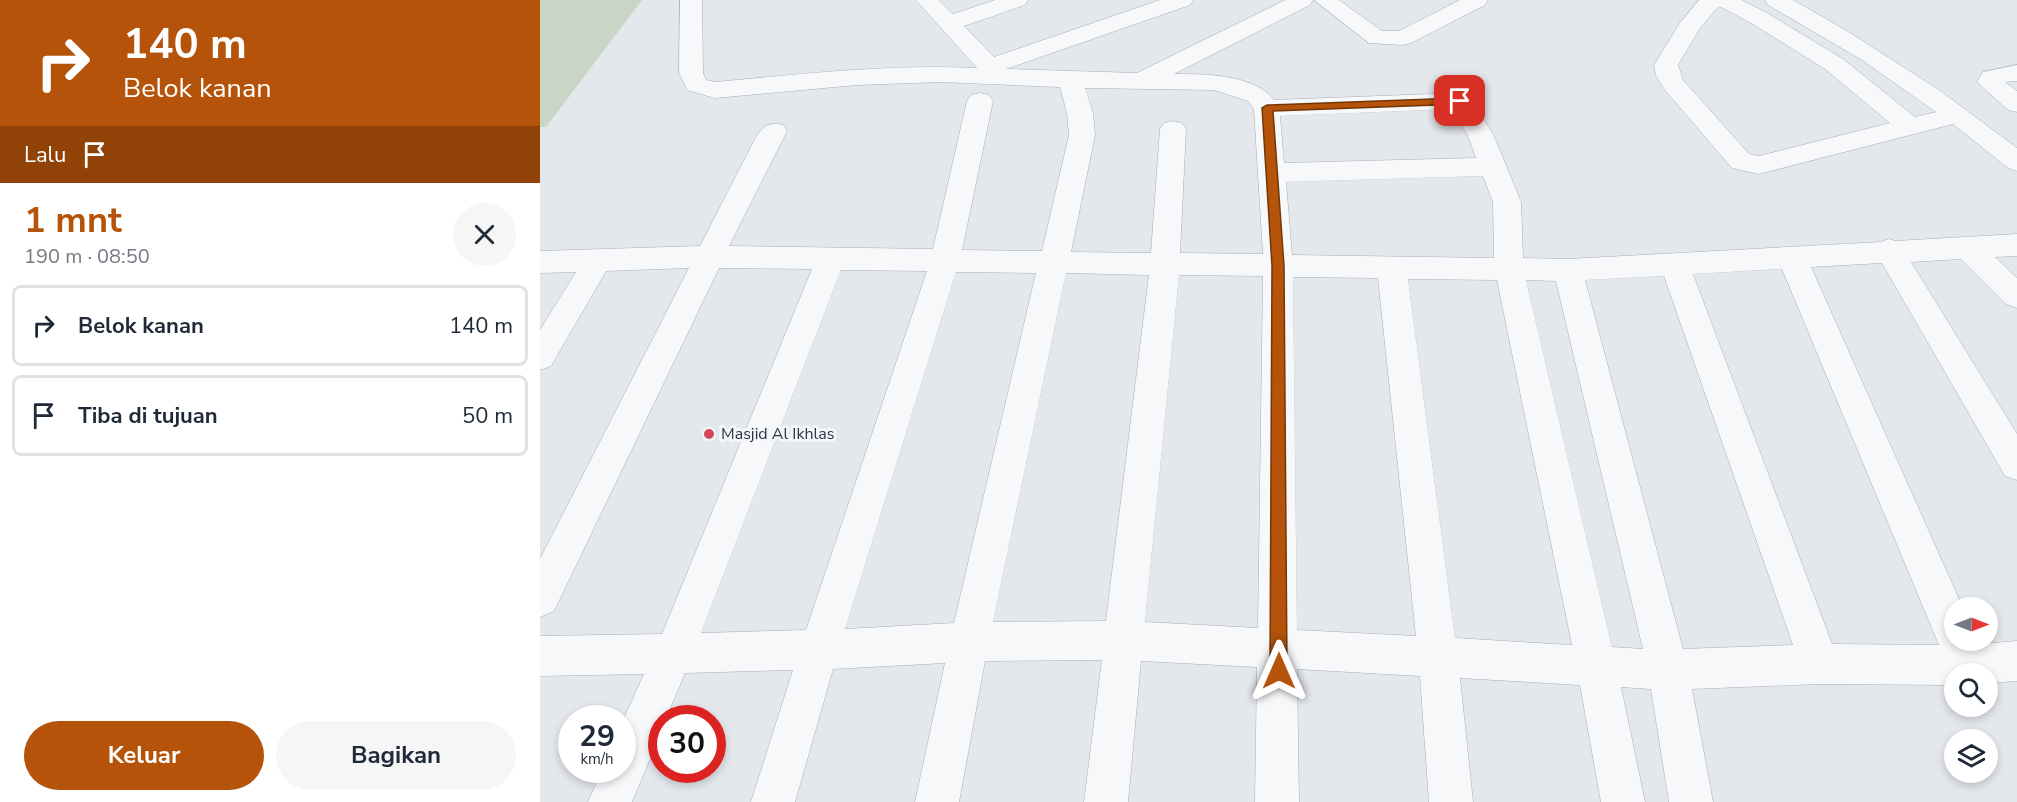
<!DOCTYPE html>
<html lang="id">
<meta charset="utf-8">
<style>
body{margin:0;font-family:"Nunito Sans",sans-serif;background:#f6f6f7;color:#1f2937;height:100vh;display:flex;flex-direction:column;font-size:22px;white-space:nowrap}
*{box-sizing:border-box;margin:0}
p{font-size:20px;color:#747a83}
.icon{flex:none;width:33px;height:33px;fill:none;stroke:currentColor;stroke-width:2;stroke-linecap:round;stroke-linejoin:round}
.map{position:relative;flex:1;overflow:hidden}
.sheet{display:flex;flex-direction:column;background:#fff;width:540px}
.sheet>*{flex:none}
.top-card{background:#b45309;color:#fff;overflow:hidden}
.needle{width:39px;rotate:90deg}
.buttons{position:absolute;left:1404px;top:597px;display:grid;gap:12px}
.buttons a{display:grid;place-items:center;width:54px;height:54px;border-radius:50%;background:#fff;box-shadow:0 3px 9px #0003;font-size:30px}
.speed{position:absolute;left:18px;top:705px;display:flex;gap:12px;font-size:30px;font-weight:700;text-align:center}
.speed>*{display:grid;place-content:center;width:78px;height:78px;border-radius:50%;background:#fff;box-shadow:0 3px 9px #0003;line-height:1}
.speed small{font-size:15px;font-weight:400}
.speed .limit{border:9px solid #d22;background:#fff;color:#111}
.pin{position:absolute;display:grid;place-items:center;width:51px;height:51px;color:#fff;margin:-26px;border-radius:12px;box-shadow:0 3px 9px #0006}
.me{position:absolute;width:66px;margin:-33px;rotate:0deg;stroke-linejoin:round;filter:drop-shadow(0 0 4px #0008)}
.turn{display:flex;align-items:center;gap:21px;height:126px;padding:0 24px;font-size:27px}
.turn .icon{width:78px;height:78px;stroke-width:2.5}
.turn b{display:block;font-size:42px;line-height:51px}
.then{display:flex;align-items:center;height:57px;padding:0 24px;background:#0003;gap:12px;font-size:22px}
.round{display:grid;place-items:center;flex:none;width:63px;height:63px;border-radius:32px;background:#f6f6f7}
.headline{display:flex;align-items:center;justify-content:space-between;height:102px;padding:0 24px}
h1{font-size:36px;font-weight:700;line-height:45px;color:#b45309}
.action{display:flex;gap:12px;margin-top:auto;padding:12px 24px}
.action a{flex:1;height:69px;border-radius:36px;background:#b45309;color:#fff;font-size:24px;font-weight:700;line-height:69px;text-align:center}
.action a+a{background:#f6f6f7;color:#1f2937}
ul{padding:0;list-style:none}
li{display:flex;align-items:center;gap:18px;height:81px;margin:0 12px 9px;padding:0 12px;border:3px solid #e0e1e3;border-radius:9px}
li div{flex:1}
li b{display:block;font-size:22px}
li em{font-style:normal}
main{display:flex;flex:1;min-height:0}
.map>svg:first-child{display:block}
.green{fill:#c9d6c5}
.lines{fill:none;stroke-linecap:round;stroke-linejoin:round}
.minor-casing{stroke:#a9aeb7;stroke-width:1}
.minor{fill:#f7f8fa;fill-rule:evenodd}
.route{fill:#b45309;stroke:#753606;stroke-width:1.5}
.poi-dot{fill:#d1495b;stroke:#f4f6f9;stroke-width:2}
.labels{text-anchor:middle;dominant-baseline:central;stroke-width:6;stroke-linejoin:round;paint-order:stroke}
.poi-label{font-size:16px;fill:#2b3445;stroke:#f4f6f9;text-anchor:start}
</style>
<main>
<section class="sheet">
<div class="top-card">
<div class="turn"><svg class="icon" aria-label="right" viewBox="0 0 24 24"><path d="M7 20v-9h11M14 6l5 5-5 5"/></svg><div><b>140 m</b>Belok kanan</div></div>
<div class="then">Lalu<svg class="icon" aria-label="arrive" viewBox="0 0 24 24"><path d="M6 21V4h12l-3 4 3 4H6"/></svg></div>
</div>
<div class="headline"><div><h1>1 mnt</h1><p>190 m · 08:50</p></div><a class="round"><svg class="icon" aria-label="close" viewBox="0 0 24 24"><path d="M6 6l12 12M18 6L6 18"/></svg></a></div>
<ul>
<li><svg class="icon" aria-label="right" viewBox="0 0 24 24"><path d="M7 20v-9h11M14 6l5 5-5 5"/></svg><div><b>Belok kanan</b></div><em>140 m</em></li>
<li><svg class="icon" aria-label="arrive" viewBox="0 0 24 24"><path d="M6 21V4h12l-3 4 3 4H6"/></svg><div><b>Tiba di tujuan</b></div><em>50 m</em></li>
</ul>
<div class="action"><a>Keluar</a><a>Bagikan</a></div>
</section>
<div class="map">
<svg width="1477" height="802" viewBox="0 0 1477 802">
<rect width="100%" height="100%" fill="#e4e7ec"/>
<!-- green -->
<path class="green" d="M0,0H102L6,127H0Z"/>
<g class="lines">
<defs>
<path id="minor" d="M140,0H162L163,73L166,80L175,82C262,74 350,64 437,68L376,0H399L413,14L455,0H488L485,5L424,26L454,57L620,0H653L650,5L466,69L597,73L745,0H773L770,5L634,74C665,74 714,74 734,100L919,93L928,95L954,136L981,202L983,258L1028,259L1341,242L1349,239L1355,241L1477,234V256L1455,257L1477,278V308L1466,304L1421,259L1371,262L1477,434V480L1465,476L1342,263L1271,267L1423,608H1414V640H1430L1429,645L1477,641V681L1448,683V674H1414V685L1280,684L1152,689L1173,802H1129L1111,689L1081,687L1105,802H1061L1040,685L920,678L933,802H889L880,676L757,669L759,802H715L717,667L601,661L588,802H544L562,660L445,661L419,802H375L405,663L293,669L255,802H211L253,670L145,673L126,718H122V730L92,802H48L62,770H82V723L104,674L0,676V636L122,634L272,269L179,268L14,611L0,617V559L149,268L66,271L11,366L0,370V330L36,272L0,273V251L160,246L215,139C223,127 228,121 243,125L247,131L189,246L393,249L427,101L431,95L440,93L449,95L453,101L422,250L502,251L529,135L527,113L520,87L401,82L317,85L175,98L147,90L139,73ZM545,88L674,90L708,101L714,109L723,254L640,253L646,129L642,123L633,121L624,123L620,129L611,253L531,252L555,135L553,113ZM912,109L928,136L936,158L744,163L740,116ZM943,176L953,202L954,258L752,255L746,182ZM1242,269L1399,645L1292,644L1153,274ZM301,270L387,271L266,630L161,633ZM416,272L496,273L414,623L305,629ZM526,273L609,275L566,621L453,622ZM639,275L723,276L718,628L605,622ZM1124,276L1253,645L1143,649L1045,280ZM753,277L838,278L876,636L757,630ZM868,279L957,280L1032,645L915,638ZM986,280L1016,281L1103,649L1072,647Z
M774,0H799L842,31H859L920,0H948L945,5L871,43L863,45L829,43Z
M1159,0H1201L1227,13L1303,59L1375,117L1396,112L1322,60L1228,5L1225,0H1253L1307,31L1399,90L1477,148V171L1468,168L1413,124L1219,174L1192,168L1125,90L1116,76L1114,65L1140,23ZM1181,7L1211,23L1285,69L1350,123L1219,156L1209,154L1143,80L1138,65L1160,28L1177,8Z
M1477,65V81L1465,82L1477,91V112L1468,110L1437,82L1443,72Z"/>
</defs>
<!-- minor casing -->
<use href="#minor" class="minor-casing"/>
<!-- minor -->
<use href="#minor" class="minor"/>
</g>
<!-- route -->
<path class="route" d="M920,98L923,99V104L733,111L744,266L747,671L744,677L739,679L733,677L730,671L732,266L722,108L727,105Z"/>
<!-- markers -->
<circle class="poi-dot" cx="169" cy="434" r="6"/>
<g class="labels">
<!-- poi labels -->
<g class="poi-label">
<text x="181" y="434">Masjid Al Ikhlas</text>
</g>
</g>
</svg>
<div class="buttons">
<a><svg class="needle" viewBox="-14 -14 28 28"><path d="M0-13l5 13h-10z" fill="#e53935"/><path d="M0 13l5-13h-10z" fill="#747a83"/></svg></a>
<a><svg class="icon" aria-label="search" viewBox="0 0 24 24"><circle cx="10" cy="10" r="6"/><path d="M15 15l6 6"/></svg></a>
<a><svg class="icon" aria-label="layers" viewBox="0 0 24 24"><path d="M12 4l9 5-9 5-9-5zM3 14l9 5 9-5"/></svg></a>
</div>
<div class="speed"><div>29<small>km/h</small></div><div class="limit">30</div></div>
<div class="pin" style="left:920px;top:101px;background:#d93025"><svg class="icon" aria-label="arrive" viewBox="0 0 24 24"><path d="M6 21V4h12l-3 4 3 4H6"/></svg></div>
<svg class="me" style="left:739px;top:671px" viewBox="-20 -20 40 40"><path d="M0-17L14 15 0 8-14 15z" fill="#b45309" stroke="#fff" stroke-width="4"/></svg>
</div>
</main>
